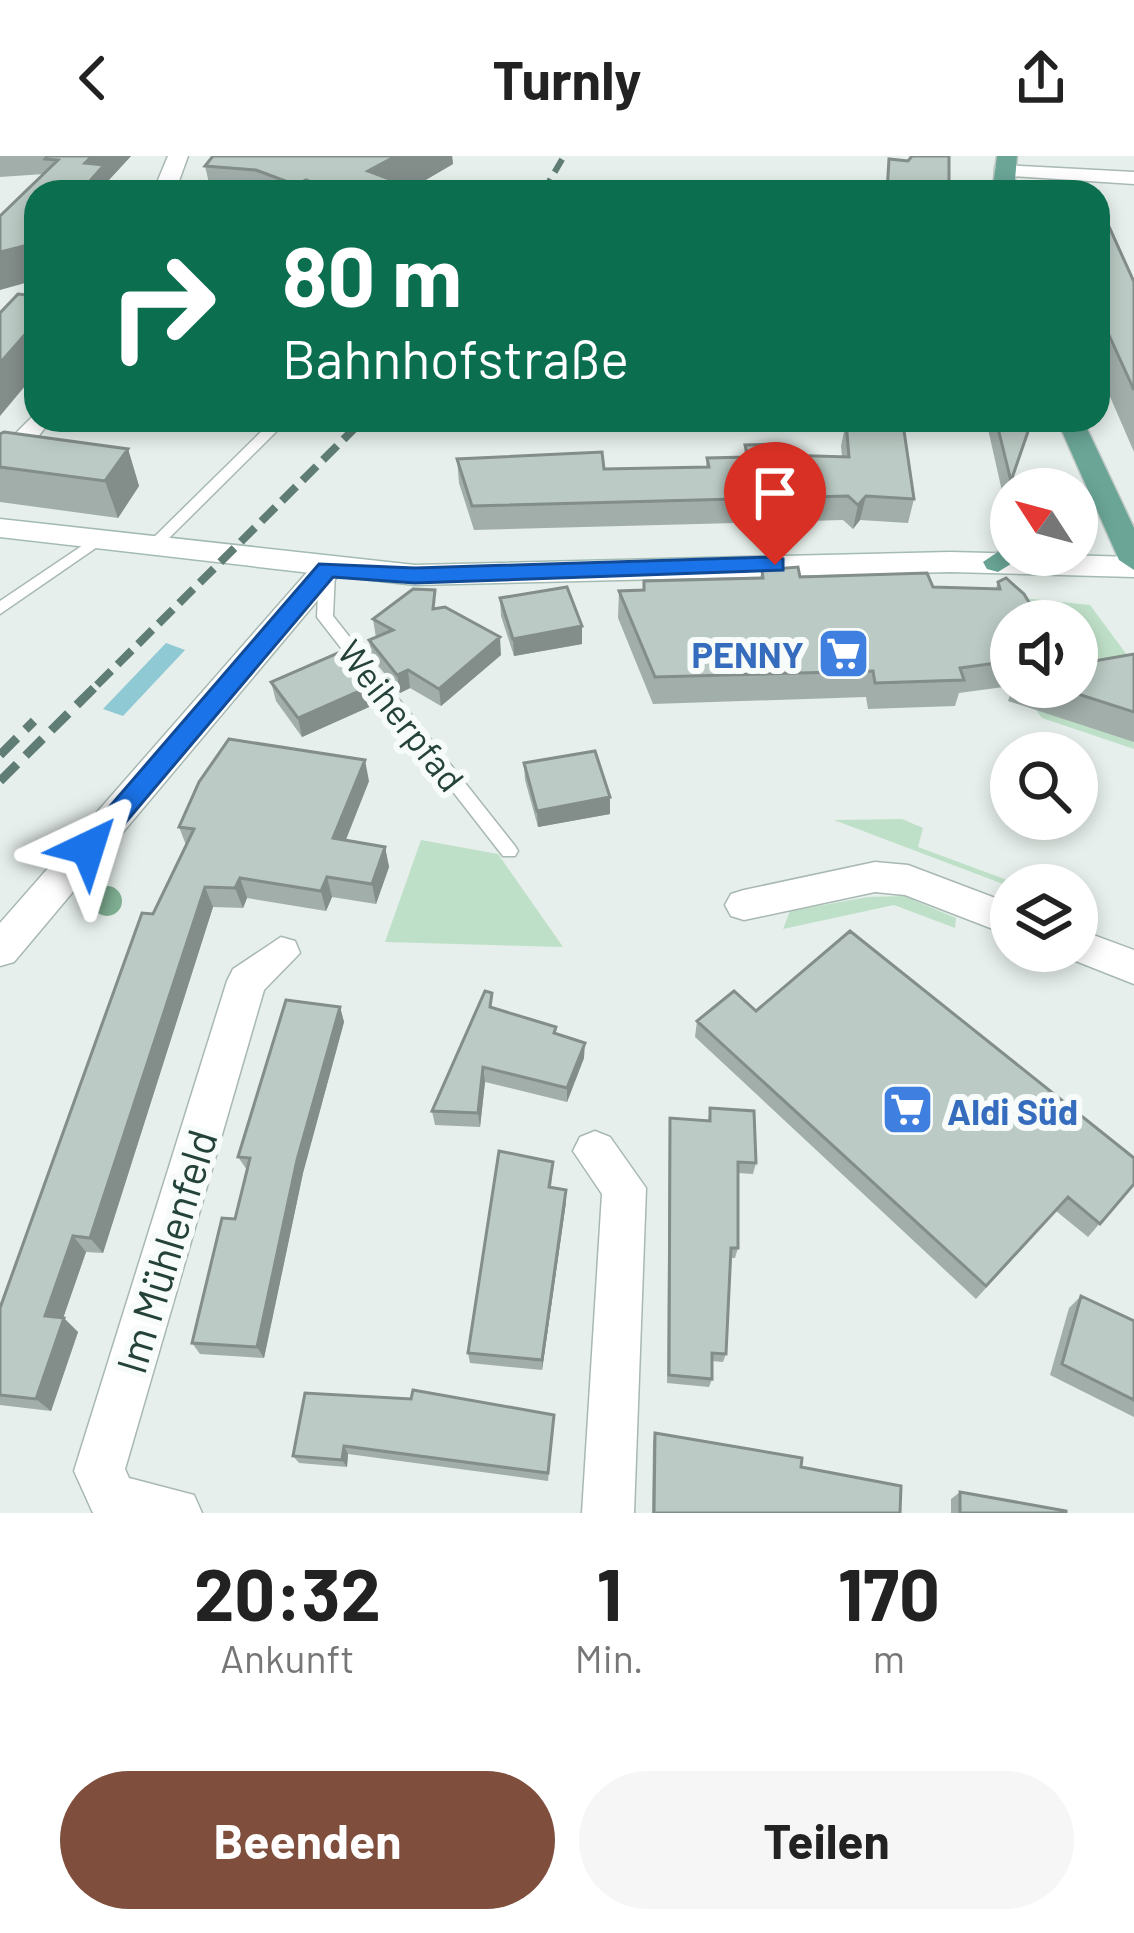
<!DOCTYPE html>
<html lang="de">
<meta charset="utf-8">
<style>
body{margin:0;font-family:Barlow,sans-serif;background:#f6f6f6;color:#222;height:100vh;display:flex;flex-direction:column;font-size:45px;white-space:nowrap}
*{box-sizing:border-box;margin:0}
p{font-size:39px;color:#767676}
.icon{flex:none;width:66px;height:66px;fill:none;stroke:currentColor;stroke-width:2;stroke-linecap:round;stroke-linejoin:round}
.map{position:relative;height:1357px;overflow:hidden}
.side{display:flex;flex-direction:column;background:#fff;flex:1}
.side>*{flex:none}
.banner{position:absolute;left:24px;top:24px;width:1086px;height:252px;border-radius:36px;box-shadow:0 6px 18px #0003;background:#0b6e4f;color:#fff;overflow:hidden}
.needle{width:78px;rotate:306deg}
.controls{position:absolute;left:990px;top:312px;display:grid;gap:24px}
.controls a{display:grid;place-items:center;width:108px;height:108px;border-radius:50%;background:#fff;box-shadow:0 6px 18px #0003;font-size:60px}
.pin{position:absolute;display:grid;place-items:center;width:102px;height:102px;color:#fff;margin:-123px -51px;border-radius:50% 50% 50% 0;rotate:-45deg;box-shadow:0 0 12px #0007}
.pin .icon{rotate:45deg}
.me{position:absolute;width:132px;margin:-66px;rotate:41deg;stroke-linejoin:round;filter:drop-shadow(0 0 9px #0008)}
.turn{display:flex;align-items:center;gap:42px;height:252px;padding:0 60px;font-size:54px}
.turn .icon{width:156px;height:156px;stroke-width:2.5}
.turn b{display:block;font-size:84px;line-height:102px}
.eta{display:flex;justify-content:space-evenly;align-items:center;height:204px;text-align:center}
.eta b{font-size:72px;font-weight:700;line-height:84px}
.primary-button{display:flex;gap:24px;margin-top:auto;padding:24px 60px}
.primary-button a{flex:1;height:138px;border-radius:72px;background:#804e3d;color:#fff;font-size:48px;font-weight:700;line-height:138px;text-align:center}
.primary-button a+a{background:#f6f6f6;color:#222}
header{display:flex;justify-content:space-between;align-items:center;height:156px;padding:0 60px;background:#fff;font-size:54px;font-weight:700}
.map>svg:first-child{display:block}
.green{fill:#bfe0c8}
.water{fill:#8ec9d4}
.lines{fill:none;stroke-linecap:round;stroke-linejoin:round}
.lane-casing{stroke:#a8b8b2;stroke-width:3}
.street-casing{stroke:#a8b8b2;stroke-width:3}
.secondary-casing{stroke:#a4bbb3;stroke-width:3}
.primary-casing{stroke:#c2cac8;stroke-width:3}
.lane{fill:#fff;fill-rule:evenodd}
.street{fill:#fff;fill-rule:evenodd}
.secondary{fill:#fff;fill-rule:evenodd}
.primary{fill:#6aa596;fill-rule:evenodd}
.rail-far2{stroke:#5f7d75;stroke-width:6;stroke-dasharray:15 8;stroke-linecap:butt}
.rail-far1{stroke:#5f7d75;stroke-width:8;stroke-dasharray:20 9;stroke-linecap:butt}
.rail{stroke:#5f7d75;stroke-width:9;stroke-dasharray:24 12;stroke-linecap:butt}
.tree{fill:#80af93}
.wall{fill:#a1aea9}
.shaded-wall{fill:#838d89}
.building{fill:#bbcac4;stroke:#838d89;stroke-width:3}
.route{fill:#1a73e8;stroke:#114b97;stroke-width:3}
.labels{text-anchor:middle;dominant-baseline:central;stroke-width:12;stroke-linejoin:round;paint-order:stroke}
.shop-label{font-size:36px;font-weight:bold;fill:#366cbe;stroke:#f7fbf9;text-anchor:end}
.street-label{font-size:36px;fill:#24423a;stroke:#f7fbf9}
.near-street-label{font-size:42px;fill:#24423a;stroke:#f7fbf9}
</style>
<header><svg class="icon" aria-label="back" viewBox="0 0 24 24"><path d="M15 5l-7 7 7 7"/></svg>Turnly<svg class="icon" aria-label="share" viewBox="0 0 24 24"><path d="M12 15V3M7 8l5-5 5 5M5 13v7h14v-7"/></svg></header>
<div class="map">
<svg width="1134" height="1357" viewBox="0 0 1134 1357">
<rect width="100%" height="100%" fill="#e6efeb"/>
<!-- green -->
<path class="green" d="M1005,440L1090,449L1130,503L1134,593L1042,562L1036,554L1125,576L1077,505V465H1049L1045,459L1006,450Z
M902,663L923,672L918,691L1021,729L1011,731L834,664Z
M421,684L498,698L563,791L385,786Z
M904,740L956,762L955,772L894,749L783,773L790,755L868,741Z"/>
<!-- water -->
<path class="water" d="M166,487L185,494L123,560L103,553Z"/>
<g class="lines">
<defs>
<path id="lane" d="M273,264H288L157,394H147V388Z
M98,379L105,384L103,387L0,458V445Z
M327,411L335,416L333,460L515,690L518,695L515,700H503L320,465L317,461L319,416Z"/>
<path id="street" d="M168,0H188L175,36H153Z
M1002,9L1134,16V28L995,19V11Z
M36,257V264H51L10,317L0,319V293Z
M327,403L342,413L338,420L14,806L0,810V767L316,406Z
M875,706L908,709L1011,748V780L905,739L875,736L744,764L731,760L725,749L731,738L744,734Z
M1077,773L1134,794V828L1063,800L1061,795H1077Z
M281,781L295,785L300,797L264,834L125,1313L129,1322L194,1339L202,1357H93L74,1315L227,825L233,813Z
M595,975L610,981L646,1032L634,1357H582L602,1038L573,995L580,981Z"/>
<path id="secondary" d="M0,363L415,409L950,396L1134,401V421L950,416L415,429L0,381Z"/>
<path id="primary" d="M997,0H1017L1014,36H992Z
M1057,264H1083L1134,372V414L1119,404Z
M1011,387V399H1025L998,416L987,413L983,406Z"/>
</defs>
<!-- lane casing -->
<use href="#lane" class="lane-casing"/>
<!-- street casing -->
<use href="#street" class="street-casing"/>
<!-- secondary casing -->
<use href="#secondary" class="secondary-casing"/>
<!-- primary casing -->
<use href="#primary" class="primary-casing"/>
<!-- lane -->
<use href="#lane" class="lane"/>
<!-- street -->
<use href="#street" class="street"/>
<!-- secondary -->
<use href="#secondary" class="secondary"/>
<!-- primary -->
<use href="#primary" class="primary"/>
<!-- rail-far2 -->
<path class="rail-far2" d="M543,36L564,0"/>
<!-- rail-far1 -->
<path class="rail-far1" d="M97,529L363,264"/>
<!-- rail -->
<path class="rail" d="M0,599L34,565
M0,625L100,526"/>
</g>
<!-- trees -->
<circle class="tree" cx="107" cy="745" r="15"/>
<!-- wall -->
<path class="wall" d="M0,0H131L108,25L44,18L0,21Z
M213,0H452L453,8L412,32L424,36H211L205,10Z
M1098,55L1134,126V296L1098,213Z
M128,264H164L161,268Z
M986,264H1032L1004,344Z
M846,266L914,343L908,367L860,364L853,373L843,364L474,374L459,327L457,303L604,313L706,311L707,302L744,301L745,289L781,299L842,301L841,290Z
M128,293L139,330L118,362L0,346V311Z
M762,414L800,421L933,431L996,432L998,426L1011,465V530L959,537L955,550L868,553L866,541L653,548L618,462L619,435L760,422Z
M500,442L582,470V488L514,500L501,460Z
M437,452L501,499L441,550L410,532L400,537L372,502L369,484L376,482L373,463Z
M1134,498V586L1008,545L1013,531H1077Z
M271,526L375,528L378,547L302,581L276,545Z
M524,607L610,658L538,671L525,624Z
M369,625L346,684L385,691L389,711L376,748L332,741L326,755L247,742L243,752L213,751L103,1097L86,1096L63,1162L78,1176L51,1255L0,1249V1152L153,758L186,689L179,671Z
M340,851L344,866L303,1017L264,1202L200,1198L192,1187L235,1063L247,1014L238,1001Z
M493,852L557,878L584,902L567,946L485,926L480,971L435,969L432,955Z
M756,855L1134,1028L1088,1081L1056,1055L976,1143L695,881L697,865Z
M710,952L756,1007L753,1018L738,1017V1092L735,1102H730L726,1198L723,1206L712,1205V1223L709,1231L667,1227L669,974L670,962L708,965Z
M553,1006L551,1032L566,1046L542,1214L470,1207L468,1197Z
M1081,1140L1134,1165V1261L1050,1219L1069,1152Z
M305,1237L554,1259L548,1325L348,1298L347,1311L299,1307L293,1300Z
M655,1277L801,1311L900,1357H652L653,1285Z
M960,1336L1066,1357H951V1343Z"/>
<!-- shaded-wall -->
<path class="shaded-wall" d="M92,0H131L108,25L111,36H82L85,7Z
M396,0H452L453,8L405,36L368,15Z
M306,24L308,36H297L296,29Z
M36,87V124L0,134V96Z
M36,166V217L0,260V207Z
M128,293L139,330L118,362L105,325Z
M866,340L860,364L853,373L858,349Z
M582,470V488L514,500L513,483Z
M500,481L501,499L441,550L439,533Z
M408,514L410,532L400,537L397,519Z
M375,528L378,547L302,581L298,562Z
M365,604L369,625L338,703L333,682Z
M610,641V658L538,671L537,655Z
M385,691L389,711L376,748L372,728Z
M327,721L332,741L326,755L321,735Z
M240,722L247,742L243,752L235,732Z
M205,731L213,751L103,1097L90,1082Z
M340,851L344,866L303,1017L264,1202L257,1191L297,1004Z
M585,887L584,902L567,946V932Z
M483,911L485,926L480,971L478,957Z
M566,1034V1046L542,1214V1204Z
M73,1080L86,1096L59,1174L45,1160Z
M64,1162L78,1176L51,1255L36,1243Z
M344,1290L348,1298L347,1311L342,1304Z"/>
<!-- building -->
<path class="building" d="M47,0H92L85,7L104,9L82,34L93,36H36V87L0,96V60L58,4L45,3Z
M213,0H396L368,15L424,36H337L306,24L296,29L256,14L205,10Z
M912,0H949V36H887L889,3L908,5Z
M1098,55H1102L1134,126V234L1098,155Z
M18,138L36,140V166L0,207V157Z
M996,264H1032L1011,325Z
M846,266L903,268L914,343L866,340L858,349L848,340L472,350L457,303L602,296L604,313L709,311L707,302L748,301L745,289L779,288L781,299L849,301Z
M4,276L128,293L105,325L0,311V278Z
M798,411L800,421L927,417L933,431L1000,433L998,426L1006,422L1024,438L1040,465H1011V505L960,512L964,524L875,527L873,515L655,521L619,435L644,434V425L763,422L762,414Z
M567,431L582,470L513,483L500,442Z
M413,433L435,434L433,453L445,451L500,481L439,533L408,514L397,519L369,484L393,474L373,463Z
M347,493L375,528L298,562L271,526Z
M1134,498V556L1056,531H1077V508Z
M229,583L365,604L333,682L385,691L372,728L327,721L321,735L240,722L235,732L205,731L90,1082L73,1080L45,1160L64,1162L36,1243L0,1239V1152L142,757L153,758L194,673L179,671L199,626Z
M595,595L610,641L537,655L524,607Z
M850,775L1134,1002V1028L1100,1068L1068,1041L986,1130L697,865L734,835L756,855Z
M485,835L492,837L490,851L556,871L554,877L585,887L567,932L483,911L478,957L432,955Z
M286,844L340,851L297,1004L257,1191L192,1187L222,1062L235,1063L250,1002L238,1001Z
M710,952L754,955L756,1007L738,1006V1092H731L726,1198L712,1197V1223L669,1219L670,962L710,965Z
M499,995L553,1006L549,1031L566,1034L542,1204L468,1197Z
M1081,1140L1134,1165V1244L1062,1208Z
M413,1234L554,1259L548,1317L344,1290L342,1304L293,1300L305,1237L411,1243Z
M655,1277L802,1302L801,1311L901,1330L900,1357H654Z
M960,1336L1066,1355V1357H960Z"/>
<!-- route -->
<path class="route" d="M775,401L783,403V414L415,427L333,421L98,699L88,702L74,692L319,408L415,412Z"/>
<!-- icons -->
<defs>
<symbol id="supermarket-square" viewBox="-11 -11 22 22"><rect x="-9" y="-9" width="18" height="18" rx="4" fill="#3f7fe0" stroke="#f7fbf9"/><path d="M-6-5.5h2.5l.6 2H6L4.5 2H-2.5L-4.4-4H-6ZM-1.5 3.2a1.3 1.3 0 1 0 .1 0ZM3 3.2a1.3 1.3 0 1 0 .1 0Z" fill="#fff"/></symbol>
</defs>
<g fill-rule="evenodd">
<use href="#supermarket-square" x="814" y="468" width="59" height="59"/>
<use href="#supermarket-square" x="878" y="924" width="59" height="59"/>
</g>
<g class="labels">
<!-- shop labels -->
<g class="shop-label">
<text x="804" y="497">PENNY</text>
<text x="947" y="954" text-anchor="start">Aldi Süd</text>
</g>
<!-- street labels -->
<g class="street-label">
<text transform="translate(402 559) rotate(52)">Weiherpfad</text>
</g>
<!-- near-street labels -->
<g class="near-street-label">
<text transform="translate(165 1095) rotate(-73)">Im Mühlenfeld</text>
</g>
</g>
</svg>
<div class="controls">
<a><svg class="needle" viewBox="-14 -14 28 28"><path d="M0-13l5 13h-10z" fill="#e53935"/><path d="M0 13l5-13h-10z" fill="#767676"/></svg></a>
<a><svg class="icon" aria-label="sound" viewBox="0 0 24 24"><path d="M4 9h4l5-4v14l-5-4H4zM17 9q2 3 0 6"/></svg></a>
<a><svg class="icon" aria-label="search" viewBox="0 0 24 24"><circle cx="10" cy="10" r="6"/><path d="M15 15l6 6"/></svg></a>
<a><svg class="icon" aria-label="layers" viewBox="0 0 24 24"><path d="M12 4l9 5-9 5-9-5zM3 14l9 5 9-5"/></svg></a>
</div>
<div class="pin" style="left:775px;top:409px;background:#d93025"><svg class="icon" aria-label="arrive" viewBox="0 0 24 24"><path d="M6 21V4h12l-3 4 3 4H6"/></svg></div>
<svg class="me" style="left:88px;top:692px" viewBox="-20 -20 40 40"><path d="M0-17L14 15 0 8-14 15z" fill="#1a73e8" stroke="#fff" stroke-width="4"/></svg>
<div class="banner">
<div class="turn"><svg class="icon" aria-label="right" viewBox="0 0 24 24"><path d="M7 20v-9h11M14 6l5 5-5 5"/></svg><div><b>80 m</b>Bahnhofstraße</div></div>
</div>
</div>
<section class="side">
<div class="eta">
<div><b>20:32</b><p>Ankunft</p></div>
<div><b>1</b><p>Min.</p></div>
<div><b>170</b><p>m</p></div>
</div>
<div class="primary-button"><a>Beenden</a><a>Teilen</a></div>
</section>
